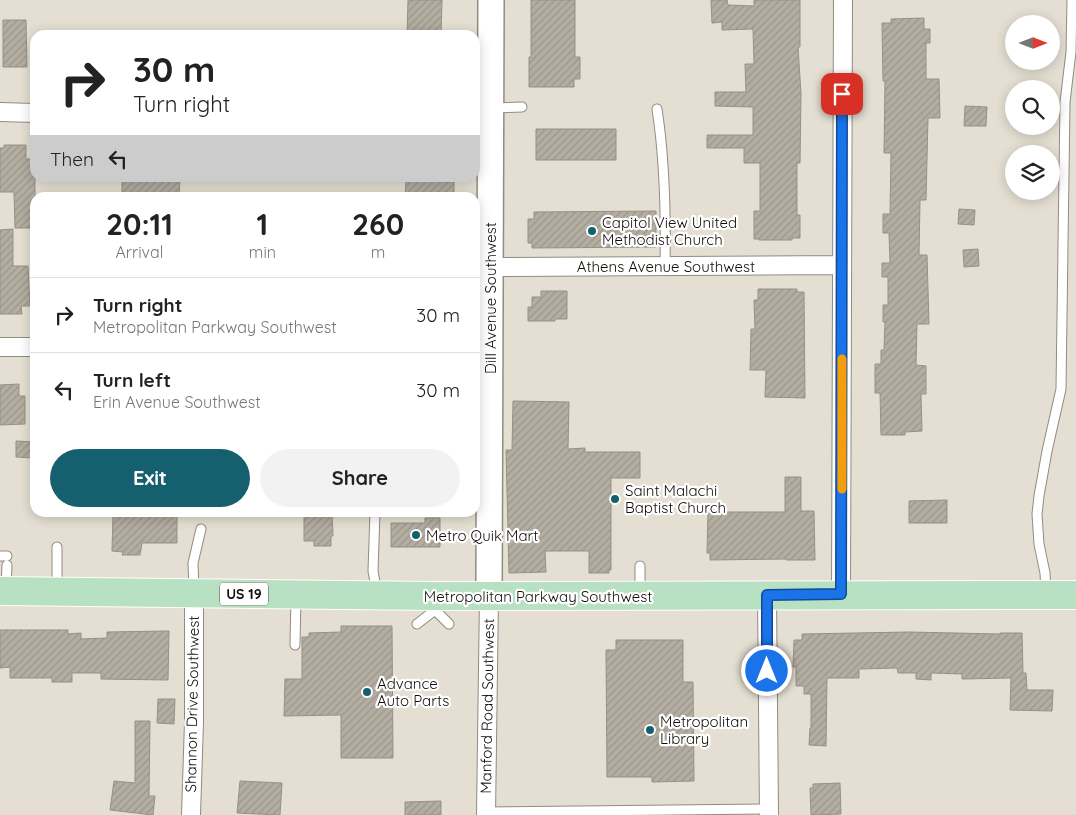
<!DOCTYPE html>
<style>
body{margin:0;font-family:Quicksand,sans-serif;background:#f2f2f2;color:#222;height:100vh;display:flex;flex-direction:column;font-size:19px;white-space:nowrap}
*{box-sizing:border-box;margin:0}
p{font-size:16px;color:#767676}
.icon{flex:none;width:28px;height:28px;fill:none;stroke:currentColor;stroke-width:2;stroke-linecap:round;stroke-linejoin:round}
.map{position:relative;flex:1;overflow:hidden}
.sheet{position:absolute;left:30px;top:192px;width:450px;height:325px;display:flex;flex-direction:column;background:#fff;border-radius:15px;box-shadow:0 2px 12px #0003}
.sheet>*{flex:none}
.hud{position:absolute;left:30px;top:30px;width:450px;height:152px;border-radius:15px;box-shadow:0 2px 12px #0003;background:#fff;color:#222;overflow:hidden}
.needle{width:32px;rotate:90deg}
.fabs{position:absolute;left:1005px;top:15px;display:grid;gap:10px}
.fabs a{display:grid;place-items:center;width:55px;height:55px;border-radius:50%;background:#fff;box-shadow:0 2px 12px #0003;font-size:25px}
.pin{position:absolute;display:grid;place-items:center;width:42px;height:42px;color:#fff;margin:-21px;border-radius:10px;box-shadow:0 2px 8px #0006}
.me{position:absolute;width:55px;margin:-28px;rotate:0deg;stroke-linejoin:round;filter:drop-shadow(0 0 4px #0008)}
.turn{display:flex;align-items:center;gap:18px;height:105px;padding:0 20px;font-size:22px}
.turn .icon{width:65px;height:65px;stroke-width:2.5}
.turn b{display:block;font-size:35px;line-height:42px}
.then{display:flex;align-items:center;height:48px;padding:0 20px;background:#0003;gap:10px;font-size:19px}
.eta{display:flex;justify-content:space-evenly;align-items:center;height:85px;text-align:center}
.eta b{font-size:30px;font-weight:700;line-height:35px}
.primary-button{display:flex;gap:10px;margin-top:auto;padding:10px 20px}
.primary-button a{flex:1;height:58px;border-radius:30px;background:#15606e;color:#fff;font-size:20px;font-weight:700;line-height:58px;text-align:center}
.primary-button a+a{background:#f2f2f2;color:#222}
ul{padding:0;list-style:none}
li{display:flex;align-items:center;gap:15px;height:75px;padding:0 20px;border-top:1px solid #e0e0e0}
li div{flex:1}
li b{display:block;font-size:19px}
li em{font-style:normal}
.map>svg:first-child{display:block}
.building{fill:url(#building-hatch);stroke:#969185}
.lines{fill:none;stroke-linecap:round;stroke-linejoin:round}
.service-casing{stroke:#918c80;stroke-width:11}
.minor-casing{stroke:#918c80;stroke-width:20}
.secondary-casing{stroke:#918c80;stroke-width:28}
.primary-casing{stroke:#fff;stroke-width:30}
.service{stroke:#fff;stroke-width:9}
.minor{stroke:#fff;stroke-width:18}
.secondary{stroke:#fff;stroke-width:25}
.primary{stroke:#b8e0c2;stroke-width:28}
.route-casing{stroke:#114b97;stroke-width:12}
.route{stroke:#1a73e8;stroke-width:9}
.slow{stroke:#f59e0b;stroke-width:9}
.poi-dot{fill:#15606e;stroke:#fff;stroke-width:2}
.labels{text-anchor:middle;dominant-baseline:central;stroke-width:4.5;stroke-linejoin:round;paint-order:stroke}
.shield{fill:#fff;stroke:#585754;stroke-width:1}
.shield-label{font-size:14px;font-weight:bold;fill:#110f0b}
.poi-label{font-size:15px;fill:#110f0b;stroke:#fff;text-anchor:start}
.street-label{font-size:15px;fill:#110f0b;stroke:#fff}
</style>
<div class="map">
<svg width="1076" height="815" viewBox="0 0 1076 815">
<defs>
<pattern id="building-hatch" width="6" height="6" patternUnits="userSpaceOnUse" patternTransform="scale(1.25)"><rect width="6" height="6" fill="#b4aea2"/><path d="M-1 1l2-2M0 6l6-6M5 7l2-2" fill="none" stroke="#9a948a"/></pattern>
</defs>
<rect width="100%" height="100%" fill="#e4dfd2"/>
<!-- building -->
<path class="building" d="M408,0H442L441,35H407Z
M531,0H575V57H580V79H574V87H529V57H531Z
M711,0H727L728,5L754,6V0H800V47H798L801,94L800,163H797V215H800V238H792V240H759V239H754V211H760V163H744V148H707V135H753V107L715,106V92H746L745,64H754L753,29L722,30V22L712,23Z
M924,18V29H930V43H926V79H939L940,118H928L926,200H920L919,255H927L929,324H917L916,365L926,366V394H921L922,431L905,432V435H881L880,393H875V364H881V350H884L885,322H883V305H888V277H882V263H890L889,233H883V214H890L891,153H884L885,81H883L882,23H891V19Z
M3,20H26L27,67H3Z
M965,106L987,107L986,126H964Z
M536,129H616V160H536Z
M4,145H26V159H35V228H15L14,192H0V148H4Z
M122,178H180L179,198H156V196L122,197Z
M406,181L454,182V198H405Z
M959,209L975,210L974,225L958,224Z
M656,211V247L532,248V243H528V219H534V212Z
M13,229V266H28L30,306H21L22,314H0V230Z
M978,249L979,266L964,267L963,250Z
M758,289H797V292H804L805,398L765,397L766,370H750L751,329H755L754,300H758Z
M541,291H567V319H555V321H528V307H532V297H541Z
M19,384V396H25V424L0,425V385Z
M513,401L569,402L568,449L585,448V452H640V478H611V570H609V573H589V551H545L546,572L509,573L506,450H512Z
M16,441L34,442L33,458L16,457Z
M785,477H801V511H814L815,560H786V559L710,560V553H707L708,512H785Z
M947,500V523H909V501Z
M113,512H177V543H142L140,555H122L123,552L112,551Z
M304,512H332L333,536H331V546H314V541H304Z
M425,518H440V547H391V523H425Z
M341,626H392L393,758H341V715L284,716L285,679H302V637H309V633L341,632Z
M0,630H68V634L81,633V639L107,638V632L169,631L168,680L101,679V673H72V682H52V678H10V667L0,668Z
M909,632L1000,634V633H1022L1023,673H1026L1027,690H1053L1052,711L1010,710L1011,678L962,679V674L931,673V680L916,679V673H898L897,668L859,669V678H827L826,746L809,745L810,728H811V694H804V686H796V667H793L794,640H802V634Z
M616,640H683V682H693L694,781L652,782V777H607L606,650H616Z
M158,699H175L174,724L157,723Z
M135,721H150L149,796H155L153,815L110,810L114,781L135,783Z
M240,781L282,783L280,815L237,813Z
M840,783L841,814L811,815L810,788H813V784Z
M441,801V815H405V802Z"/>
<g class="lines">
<defs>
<path id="service" d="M491,108L522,107
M657,109C665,161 666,213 665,266
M375,512L373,571L377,593
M0,556H7
M6,589L7,565
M57,589V547
M194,591L193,563L201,529
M1046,592L1045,573L1039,544L1037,514L1039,496L1047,451L1061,389L1065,102L1071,52L1072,0
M640,593V566
M435,599V610L449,624
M417,624L435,610
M295,645L296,597
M486,812L768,809"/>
<path id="minor" d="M0,112L35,113
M490,267L842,265
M0,347H35
M767,595L769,815
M841,595L843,0
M191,815L194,722V594
M486,815L489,596"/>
<path id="secondary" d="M489,596L491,0"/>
<path id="primary" d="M0,591L435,596L1076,595"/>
</defs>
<!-- service casing -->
<use href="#service" class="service-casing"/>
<!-- minor casing -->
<use href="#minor" class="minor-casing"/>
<!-- secondary casing -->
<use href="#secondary" class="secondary-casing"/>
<!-- primary casing -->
<use href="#primary" class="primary-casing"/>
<!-- service -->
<use href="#service" class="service"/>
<!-- minor -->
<use href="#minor" class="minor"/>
<!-- secondary -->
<use href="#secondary" class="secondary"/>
<!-- primary -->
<use href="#primary" class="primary"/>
</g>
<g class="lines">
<defs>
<path id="route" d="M767,671V595L841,594L842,94"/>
</defs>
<!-- route casing -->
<use href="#route" class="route-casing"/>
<!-- route -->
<use href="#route" class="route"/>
<!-- slow -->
<path class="slow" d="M842,489V359"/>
</g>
<!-- markers -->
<g class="poi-dot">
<circle cx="592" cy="231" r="5"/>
<circle cx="615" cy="499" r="5"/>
<circle cx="416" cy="535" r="5"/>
<circle cx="367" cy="692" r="5"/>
<circle cx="650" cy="730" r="5"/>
</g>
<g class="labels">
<!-- shield labels -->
<rect class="shield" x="220" y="582.5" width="48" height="23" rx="4"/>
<g class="shield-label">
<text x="244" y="594">US 19</text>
</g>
<!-- poi labels -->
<g class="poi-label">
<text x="602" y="222">Capitol View United<tspan x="602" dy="17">Methodist Church</tspan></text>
<text x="625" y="490">Saint Malachi<tspan x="625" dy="17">Baptist Church</tspan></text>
<text x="426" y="535">Metro Quik Mart</text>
<text x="377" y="683">Advance<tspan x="377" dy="17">Auto Parts</tspan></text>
<text x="660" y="721">Metropolitan<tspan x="660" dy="17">Library</tspan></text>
</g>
<!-- street labels -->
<g class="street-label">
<text x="666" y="266">Athens Avenue Southwest</text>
<text transform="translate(490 298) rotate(-90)">Dill Avenue Southwest</text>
<text x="538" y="596">Metropolitan Parkway Southwest</text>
<text transform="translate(192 704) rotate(-89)">Shannon Drive Southwest</text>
<text transform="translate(487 706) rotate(-89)">Manford Road Southwest</text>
</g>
</g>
</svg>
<div class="fabs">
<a><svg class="needle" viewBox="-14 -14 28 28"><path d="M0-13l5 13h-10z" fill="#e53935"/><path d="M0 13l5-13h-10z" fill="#767676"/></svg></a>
<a><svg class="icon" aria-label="search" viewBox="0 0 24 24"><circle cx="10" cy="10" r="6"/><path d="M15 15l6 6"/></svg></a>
<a><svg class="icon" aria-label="layers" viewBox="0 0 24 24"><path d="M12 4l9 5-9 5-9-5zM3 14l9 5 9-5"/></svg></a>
</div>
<div class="pin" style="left:842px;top:94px;background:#d93025"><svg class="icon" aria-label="arrive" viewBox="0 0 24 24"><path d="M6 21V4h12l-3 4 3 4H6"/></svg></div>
<svg class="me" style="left:767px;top:671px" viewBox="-20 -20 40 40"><circle r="17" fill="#1a73e8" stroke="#fff" stroke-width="3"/><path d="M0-11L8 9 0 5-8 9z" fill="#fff"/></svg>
<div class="hud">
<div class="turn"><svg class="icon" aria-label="right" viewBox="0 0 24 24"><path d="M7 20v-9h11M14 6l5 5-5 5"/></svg><div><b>30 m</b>Turn right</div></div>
<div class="then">Then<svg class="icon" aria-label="left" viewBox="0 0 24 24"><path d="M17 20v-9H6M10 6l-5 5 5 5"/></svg></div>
</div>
<section class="sheet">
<div class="eta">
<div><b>20:11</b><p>Arrival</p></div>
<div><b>1</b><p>min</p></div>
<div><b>260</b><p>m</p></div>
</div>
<ul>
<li><svg class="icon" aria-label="right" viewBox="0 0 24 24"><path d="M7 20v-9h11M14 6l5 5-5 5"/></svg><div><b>Turn right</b><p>Metropolitan Parkway Southwest</p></div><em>30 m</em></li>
<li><svg class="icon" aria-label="left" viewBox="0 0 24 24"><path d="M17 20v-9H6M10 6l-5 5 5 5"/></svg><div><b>Turn left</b><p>Erin Avenue Southwest</p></div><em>30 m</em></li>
</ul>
<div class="primary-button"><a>Exit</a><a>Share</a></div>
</section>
</div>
